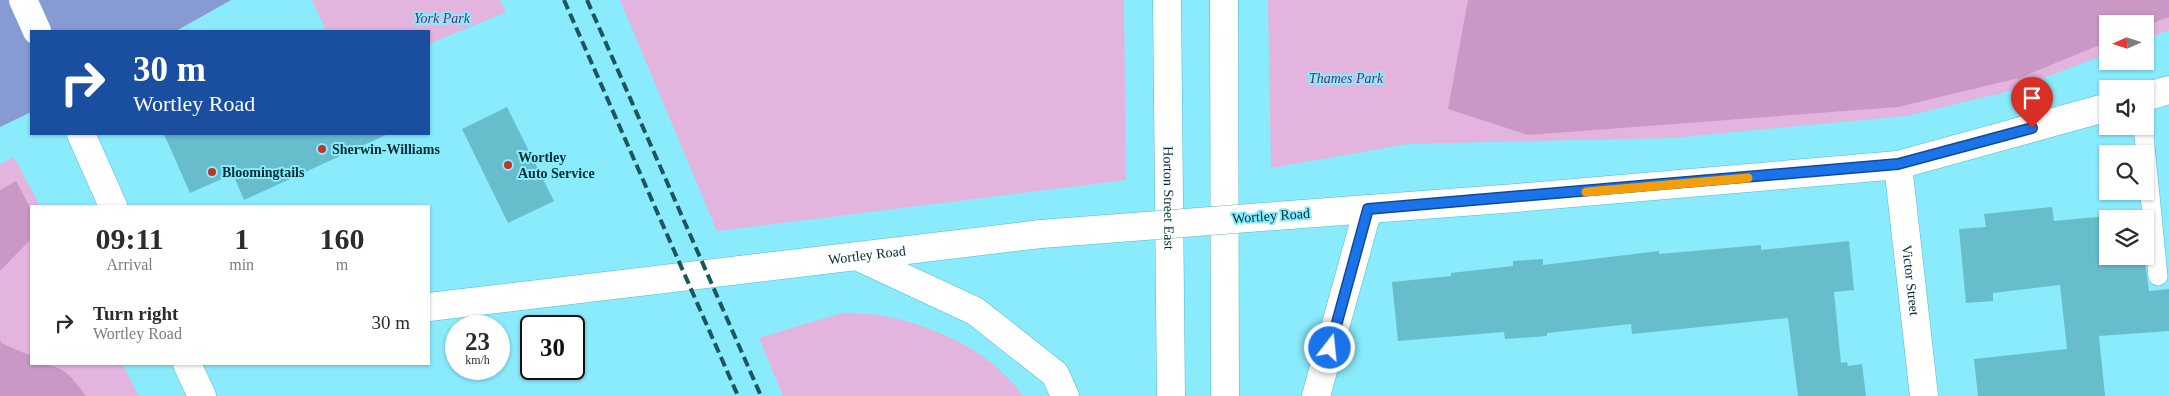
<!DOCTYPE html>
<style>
body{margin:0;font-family:"Times New Roman",serif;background:#f2f2f3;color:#2b2b33;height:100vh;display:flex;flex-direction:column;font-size:19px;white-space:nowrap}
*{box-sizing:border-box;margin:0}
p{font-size:16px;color:#7c7c81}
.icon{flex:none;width:28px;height:28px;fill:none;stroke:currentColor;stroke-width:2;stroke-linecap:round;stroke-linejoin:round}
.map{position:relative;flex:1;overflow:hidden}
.details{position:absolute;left:30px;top:205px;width:400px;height:160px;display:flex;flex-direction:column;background:#fff;border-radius:0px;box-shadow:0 1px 4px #0004}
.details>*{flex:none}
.hud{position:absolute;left:30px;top:30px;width:400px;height:105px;border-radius:0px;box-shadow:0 1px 4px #0004;background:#1a4fa0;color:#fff;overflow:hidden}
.needle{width:32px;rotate:267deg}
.tools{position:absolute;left:2099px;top:15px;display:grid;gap:10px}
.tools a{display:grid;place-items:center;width:55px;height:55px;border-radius:0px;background:#fff;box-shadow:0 1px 4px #0004;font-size:25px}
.speed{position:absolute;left:445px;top:315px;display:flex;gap:10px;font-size:25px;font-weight:700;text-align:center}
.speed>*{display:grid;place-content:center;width:65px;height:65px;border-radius:50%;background:#fff;box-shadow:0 1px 4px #0004;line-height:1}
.speed small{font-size:12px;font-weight:400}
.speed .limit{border:2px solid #111;border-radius:8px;background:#fff;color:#111}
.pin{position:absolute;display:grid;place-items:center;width:42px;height:42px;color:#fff;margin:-51px -21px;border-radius:50% 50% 50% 0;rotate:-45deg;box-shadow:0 0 5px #0007}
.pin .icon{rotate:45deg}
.me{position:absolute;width:55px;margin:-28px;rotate:16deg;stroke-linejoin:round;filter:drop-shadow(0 0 4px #0008)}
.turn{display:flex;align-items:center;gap:18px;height:105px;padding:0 20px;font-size:22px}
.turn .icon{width:65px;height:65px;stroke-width:2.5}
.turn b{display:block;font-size:35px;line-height:42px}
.eta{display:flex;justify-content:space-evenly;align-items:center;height:85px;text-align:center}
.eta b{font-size:30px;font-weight:700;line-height:35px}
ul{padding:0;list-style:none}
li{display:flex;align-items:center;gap:15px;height:65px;padding:0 20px}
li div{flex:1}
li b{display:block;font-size:19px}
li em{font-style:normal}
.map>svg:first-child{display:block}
.green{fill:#e3b4de}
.forest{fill:#cb98c6}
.water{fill:#889ad3}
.building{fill:#67bdcc}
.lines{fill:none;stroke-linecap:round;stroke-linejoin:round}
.lane-casing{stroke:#55b9ca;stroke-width:20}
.street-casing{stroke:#55b9ca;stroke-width:29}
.secondary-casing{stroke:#55b9ca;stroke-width:29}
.lane{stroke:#fff;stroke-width:19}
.street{stroke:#fff;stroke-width:28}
.secondary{stroke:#fff;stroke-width:28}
.rail{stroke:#1d555e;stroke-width:4;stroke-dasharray:10 5;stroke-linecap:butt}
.secondary-bridge-casing{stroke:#55b9ca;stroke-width:29;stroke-linecap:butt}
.secondary-bridge{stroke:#fff;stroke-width:28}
.route-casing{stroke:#114b97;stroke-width:12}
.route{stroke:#1a73e8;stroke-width:9}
.slow{stroke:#f59e0b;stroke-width:9}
.poi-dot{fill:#c23627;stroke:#89ebfc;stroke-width:2}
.labels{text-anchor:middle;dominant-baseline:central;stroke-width:4;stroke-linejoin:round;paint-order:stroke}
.park-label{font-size:14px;font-style:italic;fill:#692c66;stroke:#89ebfc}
.poi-label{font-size:14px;font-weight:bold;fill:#002d34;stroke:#89ebfc;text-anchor:start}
.street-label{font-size:14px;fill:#002d34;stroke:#89ebfc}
</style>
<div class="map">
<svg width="2169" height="396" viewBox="0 0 2169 396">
<rect width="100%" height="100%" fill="#89ebfc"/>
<!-- green -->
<path class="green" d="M312,0H500L506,12L429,44V31H326Z
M620,0H1124L1126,180L717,231Z
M1268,0H2169V30L2145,39V24H2108L2107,54L2006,92L1906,116L1671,138L1407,144L1271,168Z
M14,157L40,206H31V364H122L139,396H0V164Z
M842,313C857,314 874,313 889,317C939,328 993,353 1023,396H783L759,338Z"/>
<!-- forest -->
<path class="forest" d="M1468,0H2169V17L2145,26V24H2108L2107,42L2019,78L1898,107L1528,135L1448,109Z
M16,181L31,209V239L0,271V190Z
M0,338L1,343L31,356V364C63,364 68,372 86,396H0Z"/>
<!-- water -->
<path class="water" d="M0,0H231L176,31H31V112L0,127Z"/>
<!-- building -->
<path class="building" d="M507,107L554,201L508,223L462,129Z
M164,134H388L244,200L233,174L190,193Z
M2052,207L2054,221L2139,213L2140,219H2108V256H2144L2149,291L2169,289V331L2099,336L2105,396H1978L1974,359L2067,349L2060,285L1993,293V301L1966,303L1959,229L1986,227L1984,214Z
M1849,241L1854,290L1834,292L1841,363L1847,362L1848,366L1862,364L1866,396H1798L1788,318L1632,334L1631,324L1547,333V336L1505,339L1504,332L1398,341L1392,282L1451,276V273L1513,266V261L1543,259V265L1659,251V254L1761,245V250Z"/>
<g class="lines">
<defs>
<path id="lane" d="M2143,126L2158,276"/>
<g id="street">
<path id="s1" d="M1898,165L1924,396"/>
<path d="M1316,396L1368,209"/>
</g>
<g id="secondary">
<path d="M23,0L37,31"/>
<path id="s2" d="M1167,0L1171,396"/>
<path d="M1224,0L1225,396"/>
<path d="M2145,97L2169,90"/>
<path d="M81,134L113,206"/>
<path d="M1289,215L1516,198L1898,165L2108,107"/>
<path d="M859,257L975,311L1055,374L1065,396"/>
<path id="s3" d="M429,307L1041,234"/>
<path d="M187,364L202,396"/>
</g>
</defs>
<!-- lane casing -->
<use href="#lane" class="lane-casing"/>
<!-- street casing -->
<use href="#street" class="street-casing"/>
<!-- secondary casing -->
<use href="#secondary" class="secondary-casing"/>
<!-- lane -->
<use href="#lane" class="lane"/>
<!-- street -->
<use href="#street" class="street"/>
<!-- secondary -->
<use href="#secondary" class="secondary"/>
<!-- rail -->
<path class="rail" d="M564,0L738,396
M587,0L761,396"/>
<defs>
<path id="secondary-bridge" d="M1041,234L1289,215"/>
</defs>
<!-- secondary-bridge casing -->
<use href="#secondary-bridge" class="secondary-bridge-casing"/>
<!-- secondary-bridge -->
<use href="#secondary-bridge" class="secondary-bridge"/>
</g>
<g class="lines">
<defs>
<path id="route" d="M1330,348L1368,209L1898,164L2032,128"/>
</defs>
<!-- route casing -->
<use href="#route" class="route-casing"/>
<!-- route -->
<use href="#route" class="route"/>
<!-- slow -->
<path class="slow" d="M1586,192L1748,178"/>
</g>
<!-- markers -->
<g class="poi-dot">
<circle cx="322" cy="149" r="5"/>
<circle cx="508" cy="165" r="5"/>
<circle cx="212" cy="172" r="5"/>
</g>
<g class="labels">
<!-- park labels -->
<g class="park-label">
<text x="442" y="18">York Park</text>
<text x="1346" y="78">Thames Park</text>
</g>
<!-- poi labels -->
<g class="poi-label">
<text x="332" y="149">Sherwin-Williams</text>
<text x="518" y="157">Wortley<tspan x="518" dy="16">Auto Service</tspan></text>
<text x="222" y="172">Bloomingtails</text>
</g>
<!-- street labels -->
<g class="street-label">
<text stroke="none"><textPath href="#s2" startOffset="198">Horton Street East</textPath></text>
<text transform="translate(1271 216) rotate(-4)">Wortley Road</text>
<text stroke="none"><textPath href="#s3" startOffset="441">Wortley Road</textPath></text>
<text stroke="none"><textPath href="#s1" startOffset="116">Victor Street</textPath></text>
</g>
</g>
</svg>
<div class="tools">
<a><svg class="needle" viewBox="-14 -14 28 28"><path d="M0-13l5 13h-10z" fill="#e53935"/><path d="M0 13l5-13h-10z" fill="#7c7c81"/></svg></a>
<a><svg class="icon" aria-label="sound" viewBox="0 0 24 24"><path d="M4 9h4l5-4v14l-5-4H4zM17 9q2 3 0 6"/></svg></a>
<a><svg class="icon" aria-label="search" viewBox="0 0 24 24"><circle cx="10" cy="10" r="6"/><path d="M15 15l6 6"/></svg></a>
<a><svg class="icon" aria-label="layers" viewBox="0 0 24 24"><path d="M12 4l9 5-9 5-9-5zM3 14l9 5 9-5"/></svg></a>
</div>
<div class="speed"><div>23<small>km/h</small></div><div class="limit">30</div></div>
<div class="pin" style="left:2032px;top:128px;background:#d93025"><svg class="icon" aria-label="arrive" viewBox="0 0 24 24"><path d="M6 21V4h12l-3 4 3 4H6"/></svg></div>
<svg class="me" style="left:1330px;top:348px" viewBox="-20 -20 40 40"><circle r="17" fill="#1a73e8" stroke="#fff" stroke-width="3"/><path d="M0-11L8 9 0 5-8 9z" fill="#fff"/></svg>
<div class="hud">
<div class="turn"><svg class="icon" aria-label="right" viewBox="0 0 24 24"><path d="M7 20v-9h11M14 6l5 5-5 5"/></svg><div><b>30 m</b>Wortley Road</div></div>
</div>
<section class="details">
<div class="eta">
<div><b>09:11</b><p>Arrival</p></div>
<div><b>1</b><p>min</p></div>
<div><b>160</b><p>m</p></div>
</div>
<ul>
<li><svg class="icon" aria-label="right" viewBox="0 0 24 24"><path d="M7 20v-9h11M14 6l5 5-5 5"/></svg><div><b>Turn right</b><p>Wortley Road</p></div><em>30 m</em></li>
</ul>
</section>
</div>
